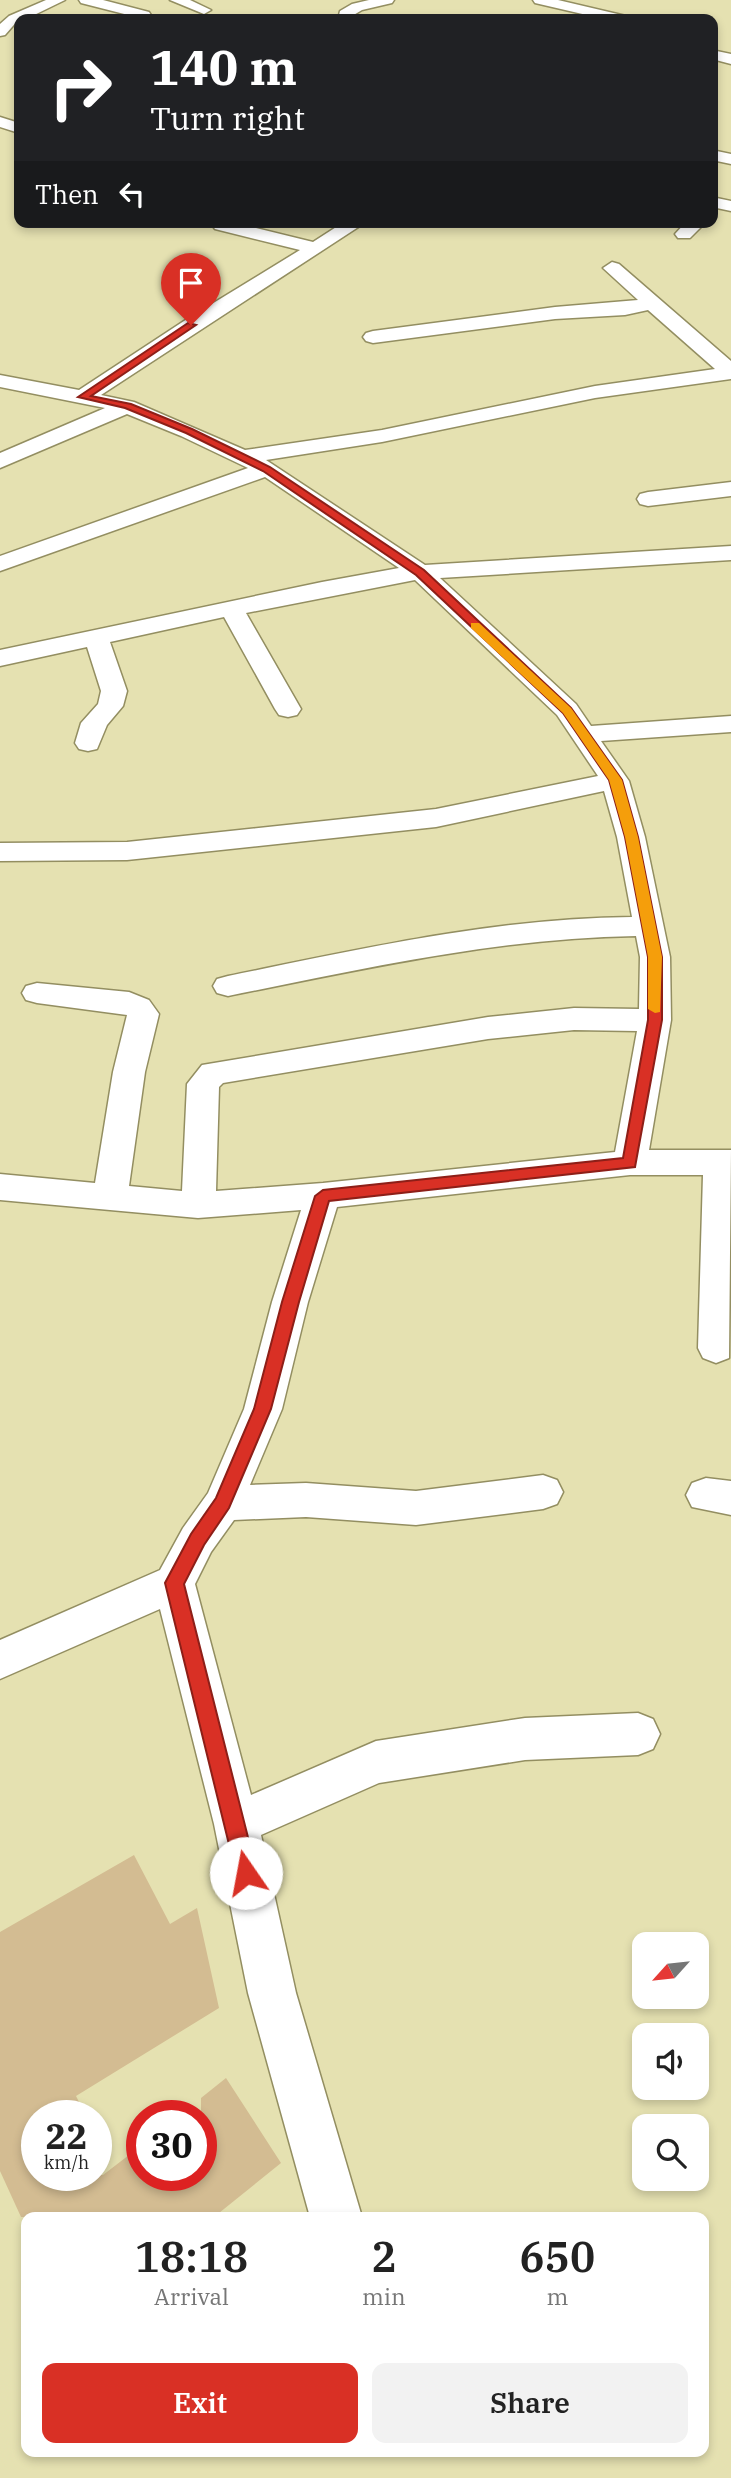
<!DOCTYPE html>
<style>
body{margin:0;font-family:"IBM Plex Serif",serif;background:#f2f2f2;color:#222;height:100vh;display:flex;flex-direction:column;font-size:26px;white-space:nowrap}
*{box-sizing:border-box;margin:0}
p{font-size:23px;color:#767676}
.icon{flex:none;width:38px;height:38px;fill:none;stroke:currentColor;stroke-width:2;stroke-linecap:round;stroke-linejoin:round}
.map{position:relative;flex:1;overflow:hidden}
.panel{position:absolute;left:21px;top:2212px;width:688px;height:245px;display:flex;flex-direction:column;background:#fff;border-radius:14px;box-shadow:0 4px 10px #0003}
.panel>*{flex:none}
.top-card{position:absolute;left:14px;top:14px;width:704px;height:214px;border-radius:14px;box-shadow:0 4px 10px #0003;background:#202124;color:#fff;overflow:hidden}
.needle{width:46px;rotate:243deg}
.controls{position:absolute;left:632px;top:1932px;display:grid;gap:14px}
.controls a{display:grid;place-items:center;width:77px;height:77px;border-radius:14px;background:#fff;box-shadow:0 4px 10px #0003;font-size:35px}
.speed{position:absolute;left:21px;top:2100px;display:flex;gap:14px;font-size:35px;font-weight:700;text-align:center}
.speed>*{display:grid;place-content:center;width:91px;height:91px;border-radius:50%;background:#fff;box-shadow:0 4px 10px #0003;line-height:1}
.speed small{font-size:18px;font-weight:400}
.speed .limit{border:10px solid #d22;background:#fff;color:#111}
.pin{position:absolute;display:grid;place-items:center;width:60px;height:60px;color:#fff;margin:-72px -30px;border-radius:50% 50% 50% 0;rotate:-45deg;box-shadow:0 0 7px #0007}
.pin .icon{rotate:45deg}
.me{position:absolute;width:77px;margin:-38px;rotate:348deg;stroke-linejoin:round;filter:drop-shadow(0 0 5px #0008)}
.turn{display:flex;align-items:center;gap:24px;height:147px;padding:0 21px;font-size:32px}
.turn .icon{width:91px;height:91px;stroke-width:2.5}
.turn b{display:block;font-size:49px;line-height:60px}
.then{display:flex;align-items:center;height:66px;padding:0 21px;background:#0003;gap:14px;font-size:26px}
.eta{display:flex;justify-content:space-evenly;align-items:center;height:119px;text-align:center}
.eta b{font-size:42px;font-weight:600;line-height:49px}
.cta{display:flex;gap:14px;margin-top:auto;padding:14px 21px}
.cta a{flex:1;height:80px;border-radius:14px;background:#d93025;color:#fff;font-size:28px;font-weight:600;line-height:80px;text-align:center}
.cta a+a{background:#f2f2f2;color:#222}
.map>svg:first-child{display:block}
.building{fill:#d3bc92}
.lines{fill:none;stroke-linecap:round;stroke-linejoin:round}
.minor-casing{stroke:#938e61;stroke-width:3}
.minor{fill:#fff;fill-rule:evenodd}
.route{fill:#d93025;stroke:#8d1f18;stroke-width:2}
.slow{fill:#f59e0b}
</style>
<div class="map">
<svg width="731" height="2478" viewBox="0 0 731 2478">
<rect width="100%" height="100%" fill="#e5e1b1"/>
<!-- building -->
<path class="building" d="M134,1855L170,1924L197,1908L219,2008L76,2096L86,2116H37V2175H103L142,2145V2175H201V2098L226,2078L281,2163L214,2217H21L0,2171V1932Z"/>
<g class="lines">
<defs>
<path id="minor" d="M46,0H65L26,19H19L5,35L0,36V24L9,16Z
M79,0H103L149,12L151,15L144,19L81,3Z
M170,0H190L211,10L204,14Z
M369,0H394L392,3L362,10L352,16V19H338L340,11L352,4Z
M533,0H558L626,16L628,19H604L535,3Z
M712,50L731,54V64L712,59Z
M0,117L19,123V133L0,127Z
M712,150L731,154V164L712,160Z
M712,197L731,201V211L712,207Z
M214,222H232L313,242L344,222H366L101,395L134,402L245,450L382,430L595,386L715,369L648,310L625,315L555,319L373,343L366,341L363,337L366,333L373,331L555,307L638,300L603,268L612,262L619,264L731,361V379L595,398L382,442L266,460L425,565L731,546V560L440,578L576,704L591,726L731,716V732L601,741L629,781L645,837L670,957L671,1020L649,1150H731L729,1358L716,1363L703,1358L698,1348L703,1175H630L337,1207L308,1302L282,1409L250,1485L306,1483L416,1491L543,1475L557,1480L563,1492L557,1504L543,1509L416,1525L306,1517L234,1520L211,1552L195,1584L251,1795L376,1741L525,1718L638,1713L653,1719L660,1734L653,1749L638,1755L525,1760L379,1783L261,1835L296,1993L362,2217H310L248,1993L214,1824L160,1609L0,1679V1640L160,1570L183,1528L208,1493L244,1409L272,1302L301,1210L198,1218L0,1200V1174L95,1183L113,1072L127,1015L37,1003L26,1000L22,993L26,986L37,983L129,992L149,1000L159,1014L145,1072L129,1186L182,1191L187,1084L202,1065L488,1017L574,1008L639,1009L640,957L636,936C499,938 362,969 228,996L217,993L213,986L217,979L228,976C361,949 496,918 632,917L617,837L604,791L436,827L127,860L0,861V843L127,842L436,809L598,776L557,715L415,580L246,613L301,709L297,715L288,717L279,715L275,709L224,617L110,642L127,691L123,706L107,725L97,749L88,751L79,749L75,743L81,723L98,704L101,691L87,647L0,666V650L322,582L399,568L265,477L0,571V556L248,468L181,436L127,414L0,468V453L105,408L0,387V375L79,390L184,321L300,250L215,229L212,225ZM574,1030L637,1031L615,1152L323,1183L216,1191L219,1087L223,1083L488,1039Z
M686,222H706L690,238H678L675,234Z
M731,482V496L648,506L640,504L637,499L640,494L648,492Z
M706,1478L731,1481V1515L692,1507L686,1495L692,1483Z"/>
</defs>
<!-- minor casing -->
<use href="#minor" class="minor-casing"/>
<!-- minor -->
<use href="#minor" class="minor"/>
</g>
<!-- route -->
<path class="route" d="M188,323L196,325L91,396L131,404L192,429L270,467L424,570L571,708L622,780L638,837L662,957V1020L635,1167L329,1201L299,1302L271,1409L229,1508L204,1545L184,1584L257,1873L254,1880L246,1883L239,1880L236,1873L165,1583L191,1534L216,1498L254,1409L282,1302L315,1196L323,1190L623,1158L648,1020V957L625,837L609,780L563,713L416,575L263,471L186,433L125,408L78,397Z"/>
<!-- slow -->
<path class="slow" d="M471,623H479L571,708L622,780L638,837L662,957L660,1012L655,1013L648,1009V957L625,837L609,780L563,713L471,628Z"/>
</svg>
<div class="controls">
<a><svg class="needle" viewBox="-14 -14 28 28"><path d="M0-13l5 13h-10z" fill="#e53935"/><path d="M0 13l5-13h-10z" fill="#767676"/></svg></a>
<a><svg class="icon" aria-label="sound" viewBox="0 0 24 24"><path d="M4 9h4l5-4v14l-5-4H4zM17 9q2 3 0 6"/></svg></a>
<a><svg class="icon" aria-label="search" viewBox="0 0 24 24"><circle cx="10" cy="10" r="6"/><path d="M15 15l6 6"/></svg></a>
</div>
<div class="speed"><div>22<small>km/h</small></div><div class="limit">30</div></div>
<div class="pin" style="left:191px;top:325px;background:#d93025"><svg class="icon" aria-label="arrive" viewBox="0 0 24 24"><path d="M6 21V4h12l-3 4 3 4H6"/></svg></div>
<svg class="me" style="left:246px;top:1873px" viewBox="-20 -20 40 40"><circle r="19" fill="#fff"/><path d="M0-13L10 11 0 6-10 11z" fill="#d93025"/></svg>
<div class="top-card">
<div class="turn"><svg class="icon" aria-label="right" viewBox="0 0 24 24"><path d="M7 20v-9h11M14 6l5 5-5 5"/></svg><div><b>140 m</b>Turn right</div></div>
<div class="then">Then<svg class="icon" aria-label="left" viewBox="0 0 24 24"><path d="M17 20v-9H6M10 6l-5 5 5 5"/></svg></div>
</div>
<section class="panel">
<div class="eta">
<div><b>18:18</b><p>Arrival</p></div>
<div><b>2</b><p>min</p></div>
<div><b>650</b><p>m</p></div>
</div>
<div class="cta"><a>Exit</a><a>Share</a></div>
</section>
</div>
